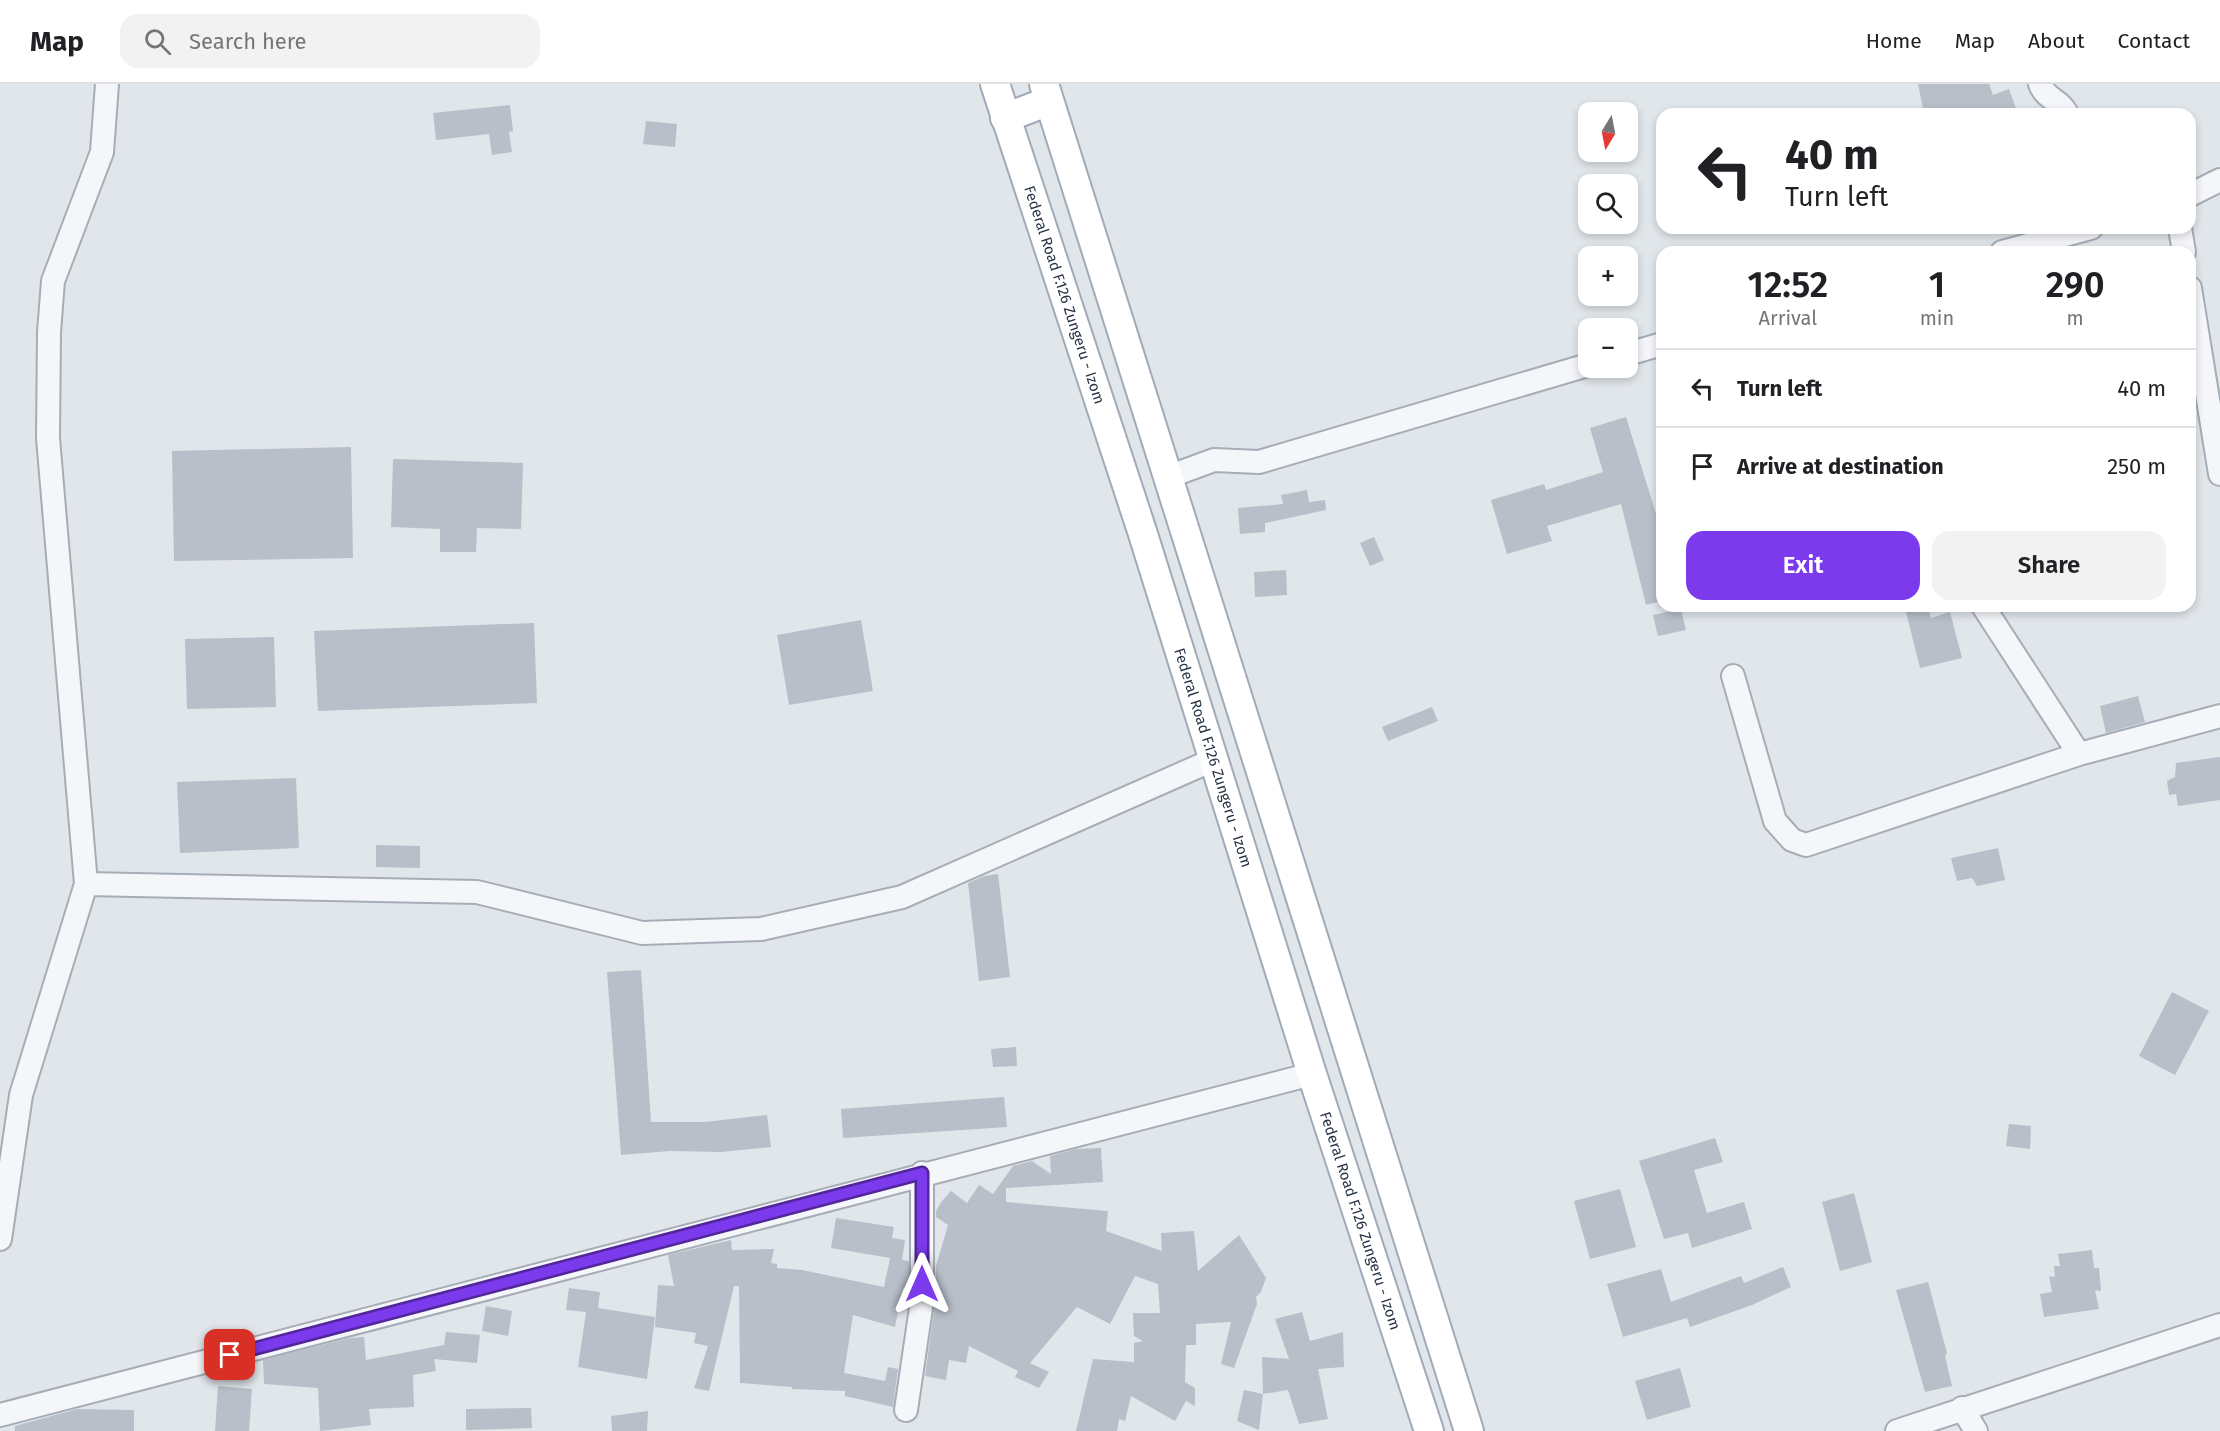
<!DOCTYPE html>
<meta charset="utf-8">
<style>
body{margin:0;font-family:"Fira Sans",sans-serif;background:#f2f2f2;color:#202124;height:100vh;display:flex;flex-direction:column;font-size:22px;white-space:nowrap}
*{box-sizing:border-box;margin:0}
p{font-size:20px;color:#757577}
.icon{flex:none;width:33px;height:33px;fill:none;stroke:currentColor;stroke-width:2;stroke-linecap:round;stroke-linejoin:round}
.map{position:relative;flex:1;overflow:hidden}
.panel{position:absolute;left:1656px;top:162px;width:540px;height:366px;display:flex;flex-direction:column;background:#fff;border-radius:18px;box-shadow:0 3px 9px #0003}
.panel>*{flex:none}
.top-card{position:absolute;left:1656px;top:24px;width:540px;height:126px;border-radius:18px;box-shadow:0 3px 9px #0003;background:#fff;color:#202124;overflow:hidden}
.needle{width:39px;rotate:190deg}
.controls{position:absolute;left:1578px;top:18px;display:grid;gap:12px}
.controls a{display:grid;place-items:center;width:60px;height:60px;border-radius:12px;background:#fff;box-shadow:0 3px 9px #0003;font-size:30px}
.pin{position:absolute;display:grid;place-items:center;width:51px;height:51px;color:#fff;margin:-26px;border-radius:12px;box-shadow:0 3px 9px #0006}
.me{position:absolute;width:66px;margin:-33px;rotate:0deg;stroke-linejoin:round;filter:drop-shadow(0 0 4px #0008)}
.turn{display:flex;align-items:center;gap:21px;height:126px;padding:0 30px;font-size:27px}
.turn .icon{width:78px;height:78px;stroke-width:2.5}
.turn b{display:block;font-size:42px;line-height:51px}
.eta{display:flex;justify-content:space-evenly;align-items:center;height:102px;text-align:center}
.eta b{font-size:36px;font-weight:600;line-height:42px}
.cta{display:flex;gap:12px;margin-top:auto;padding:12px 30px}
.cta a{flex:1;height:69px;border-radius:18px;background:#7c3aed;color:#fff;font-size:24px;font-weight:600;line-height:69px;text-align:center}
.cta a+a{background:#f2f2f2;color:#202124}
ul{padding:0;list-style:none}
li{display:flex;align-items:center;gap:18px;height:78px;padding:0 30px;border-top:2px solid #e0e0e0}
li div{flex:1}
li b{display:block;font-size:22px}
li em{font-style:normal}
header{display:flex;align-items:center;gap:36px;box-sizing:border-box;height:84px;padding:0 30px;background:#fff;border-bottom:2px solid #e0e0e0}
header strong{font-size:28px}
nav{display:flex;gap:33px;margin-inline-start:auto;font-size:21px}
.search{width:420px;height:54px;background:#f2f2f2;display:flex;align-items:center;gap:15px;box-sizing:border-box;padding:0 21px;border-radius:18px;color:#757577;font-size:22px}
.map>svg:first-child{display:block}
.building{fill:#b8bfc9}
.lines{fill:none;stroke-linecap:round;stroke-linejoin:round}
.minor-casing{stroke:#a6adb6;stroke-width:26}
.major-casing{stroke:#a0aab8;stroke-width:32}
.minor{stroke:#f5f6f9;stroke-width:22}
.major{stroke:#fff;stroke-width:28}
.route-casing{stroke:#51269a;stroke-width:15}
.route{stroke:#7c3aed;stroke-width:10}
.labels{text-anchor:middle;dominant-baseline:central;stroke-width:4.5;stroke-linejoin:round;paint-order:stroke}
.street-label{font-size:15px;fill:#283344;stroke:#f1f4f8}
</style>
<header>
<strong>Map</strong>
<div class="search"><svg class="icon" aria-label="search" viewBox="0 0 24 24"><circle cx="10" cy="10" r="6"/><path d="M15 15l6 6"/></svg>Search here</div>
<nav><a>Home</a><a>Map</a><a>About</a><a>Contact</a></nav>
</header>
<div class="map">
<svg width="2220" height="1347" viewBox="0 0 2220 1347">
<rect width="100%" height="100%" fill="#e1e6eb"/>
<!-- building -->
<path class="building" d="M1918,0H1989L1993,11L2009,5L2018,30H1924Z
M510,21L513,47L509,48L512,68L492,71L489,50L436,56L433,29Z
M646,37L677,40L675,63L643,60Z
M1626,333L1662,449V517L1646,521L1621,420L1547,442L1552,457L1507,470L1491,416L1544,400L1546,406L1603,388L1590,344Z
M351,363L353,474L174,477L172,367Z
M393,375L523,379L521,445L477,444L476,468H440V445L391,443Z
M1307,406L1309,418L1325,416L1326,426L1265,439V448L1240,450L1238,424L1283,420L1281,411Z
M1374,453L1384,476L1370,482L1360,459Z
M1286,486L1287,511L1255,513L1254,488Z
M1915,522H1928L1931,534L1950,528L1962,574L1920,584L1905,524Z
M1681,525L1686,546L1658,552L1653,531Z
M861,536L873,607L789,621L777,551Z
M534,539L537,619L318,627L314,547Z
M274,553L276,623L187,625L185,555Z
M2138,612L2145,638L2106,649L2100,622Z
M1432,623L1438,637L1388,657L1382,643Z
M2220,673V716L2178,722L2176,710L2169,711L2167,697L2175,693L2176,679Z
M296,694L299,764L180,769L177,698Z
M376,761L420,762V784L376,783Z
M1998,764L2005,796L1977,802L1972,794L1957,797L1951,774Z
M998,790L1010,893L979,897L968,799L984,792Z
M641,886L651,1038H705L767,1031L771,1063L721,1068L670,1067L621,1071L607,888Z
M2172,908L2209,927L2175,991L2139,972Z
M1016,963L1017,982L993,983L991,965Z
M1004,1013L1007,1043L843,1054L841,1025Z
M2009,1040L2031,1042L2030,1065L2006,1062Z
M1715,1054L1723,1078L1694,1086L1707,1129L1744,1118L1752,1145L1692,1164L1688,1149L1664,1155L1639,1077Z
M1101,1064L1103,1098L1006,1104V1118L1108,1127L1106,1147L1162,1167L1161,1149L1194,1147L1198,1187L1239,1151L1266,1194L1261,1208L1256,1213L1257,1220L1234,1284L1221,1280L1231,1238L1196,1240V1261H1186L1185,1298L1195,1304V1322L1186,1317L1175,1337L1131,1312L1125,1337L1119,1335L1117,1347H1076L1093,1275L1134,1278V1259L1143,1257L1134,1252L1133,1229H1160L1158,1200L1135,1192L1110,1240L1077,1223L1030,1279L1049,1288L1039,1304L1015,1293L1018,1287L969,1262L966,1279L949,1276L946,1296L925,1292L935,1219L936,1182L948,1141L936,1133V1127L942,1117L951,1107L967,1119L979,1101L993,1110L1013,1082L1032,1077L1051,1090L1050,1072L1076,1065Z
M1620,1105L1636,1163L1590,1175L1574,1117Z
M1854,1109L1872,1178L1840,1187L1822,1118Z
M836,1134L894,1143L892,1154L905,1156L902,1176L831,1164Z
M731,1156L732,1166L774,1165L771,1179L777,1180V1184L802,1186L884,1203L890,1174L909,1177V1205L903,1204L895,1243L853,1231L844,1289L885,1297L888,1283L898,1285L893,1323L845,1312V1307L792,1305V1303L740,1299L739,1202H734L709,1307L694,1304L708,1262L694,1259L696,1249L655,1243L658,1201L674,1202L668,1171Z
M2092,1166L2094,1184H2099L2101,1207L2095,1206L2099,1225L2044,1233L2040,1210L2052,1208L2049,1192L2055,1193L2054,1182H2060L2058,1170Z
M1783,1183L1791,1203L1752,1221L1690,1243L1687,1234L1623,1253L1607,1200L1661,1185L1671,1218L1741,1192L1744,1199Z
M1928,1198L1947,1269L1945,1272L1952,1302L1925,1308L1896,1206Z
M569,1204L600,1208L598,1224L655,1233L647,1295L578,1283L586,1228L566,1226Z
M486,1222L512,1227L508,1252L482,1247Z
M1302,1228L1310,1257L1343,1248L1344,1283L1318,1285L1328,1335L1299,1340L1288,1306L1263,1310L1262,1273L1289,1275L1275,1235Z
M446,1248L480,1251L477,1279L434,1275L436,1287L413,1291L414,1323L369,1325L371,1341L320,1347L318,1304L264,1300L263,1276L350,1254L364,1253L366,1276L444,1261Z
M1680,1284L1691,1323L1647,1336L1635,1297Z
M218,1302L252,1305L249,1347H215Z
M1244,1306L1263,1310L1259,1346L1237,1337Z
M531,1324L532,1344L466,1346V1325Z
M77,1325L134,1326V1347H15V1342Z
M648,1327L647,1347H612L611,1332Z"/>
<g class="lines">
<defs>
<path id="minor" d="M2040,0C2045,15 2061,16 2067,30
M2190,111L2220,96
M2180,144L2184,168
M2002,168L2091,144
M2190,204L2220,390
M1628,270L1662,260
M1168,393L1214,376L1259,378L1588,281
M1983,522L2079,670
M1733,592L1775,737L1792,756L1806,761L2079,670L2220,632
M86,800L477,808L642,849L761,845L902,813L1215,675
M0,1155L21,1011L86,800L48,354L49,248L53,197L102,68L107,0
M1962,1324L1976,1347
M906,1326L922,1217V1089
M0,1331L1312,990
M1897,1347L2220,1241"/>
<g id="major">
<path id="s1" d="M995,0L1142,447L1312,990L1429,1347"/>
<path d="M1044,0L1469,1347"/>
<path d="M1005,34L1049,17"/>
</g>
</defs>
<!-- minor casing -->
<use href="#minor" class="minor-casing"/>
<!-- major casing -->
<use href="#major" class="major-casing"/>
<!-- minor -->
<use href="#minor" class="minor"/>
<!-- major -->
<use href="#major" class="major"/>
</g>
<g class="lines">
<defs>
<path id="route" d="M230,1271L922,1089V1200"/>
</defs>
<!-- route casing -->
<use href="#route" class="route-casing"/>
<!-- route -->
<use href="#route" class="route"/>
</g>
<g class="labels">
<!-- street labels -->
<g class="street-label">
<text stroke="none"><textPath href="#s1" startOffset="222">Federal Road F.126 Zungeru - Izom</textPath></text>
<text stroke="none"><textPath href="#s1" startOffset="708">Federal Road F.126 Zungeru - Izom</textPath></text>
<text stroke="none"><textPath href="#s1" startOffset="1194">Federal Road F.126 Zungeru - Izom</textPath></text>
</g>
</g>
</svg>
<div class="controls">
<a><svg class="needle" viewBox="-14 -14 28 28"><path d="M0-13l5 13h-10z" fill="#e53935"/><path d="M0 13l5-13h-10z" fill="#757577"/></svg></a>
<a><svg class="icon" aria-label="search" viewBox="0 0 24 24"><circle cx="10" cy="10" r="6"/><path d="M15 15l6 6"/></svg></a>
<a>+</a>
<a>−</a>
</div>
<div class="pin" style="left:230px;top:1271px;background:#d93025"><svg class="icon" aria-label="arrive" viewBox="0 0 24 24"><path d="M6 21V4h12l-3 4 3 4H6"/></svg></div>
<svg class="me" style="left:922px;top:1200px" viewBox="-20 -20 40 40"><path d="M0-17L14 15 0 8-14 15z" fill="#7c3aed" stroke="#fff" stroke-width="4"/></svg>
<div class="top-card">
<div class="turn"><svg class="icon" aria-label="left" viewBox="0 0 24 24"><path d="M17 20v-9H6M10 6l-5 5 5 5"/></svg><div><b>40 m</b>Turn left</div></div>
</div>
<section class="panel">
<div class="eta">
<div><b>12:52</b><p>Arrival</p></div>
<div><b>1</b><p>min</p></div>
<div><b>290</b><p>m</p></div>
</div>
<ul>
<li><svg class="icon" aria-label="left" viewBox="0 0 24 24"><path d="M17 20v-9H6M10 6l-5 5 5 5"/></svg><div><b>Turn left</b></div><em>40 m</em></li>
<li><svg class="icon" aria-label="arrive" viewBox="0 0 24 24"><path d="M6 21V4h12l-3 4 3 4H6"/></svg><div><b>Arrive at destination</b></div><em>250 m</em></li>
</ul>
<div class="cta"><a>Exit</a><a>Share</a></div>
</section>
</div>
